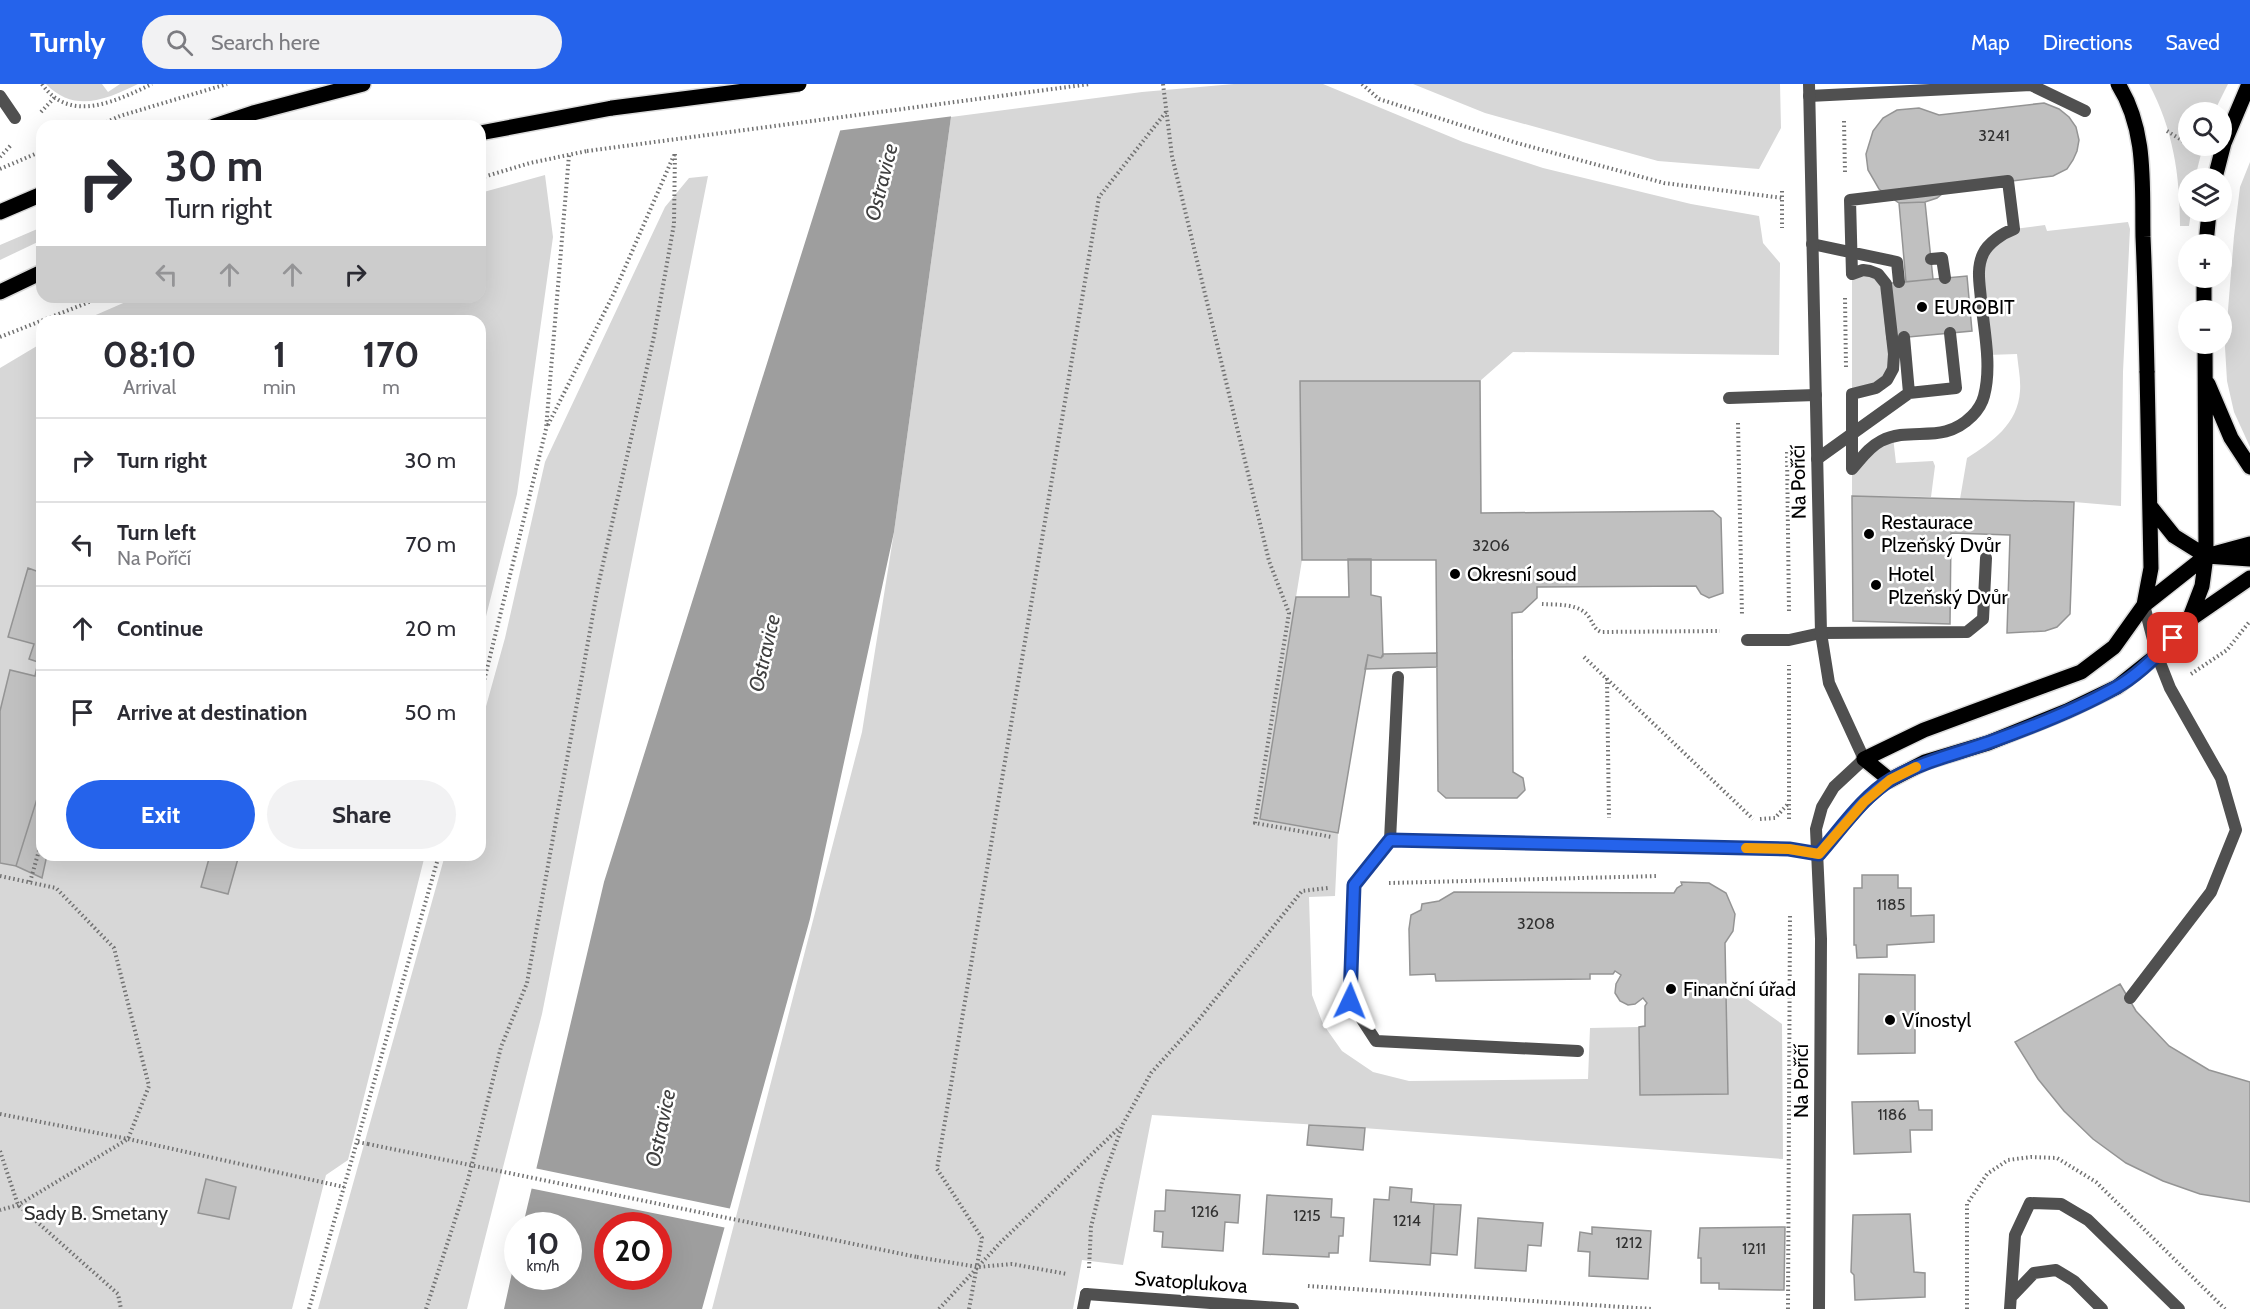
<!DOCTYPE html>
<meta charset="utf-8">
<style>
body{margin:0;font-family:Cabin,sans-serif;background:#f2f2f3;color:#2b2b33;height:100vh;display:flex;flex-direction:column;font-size:22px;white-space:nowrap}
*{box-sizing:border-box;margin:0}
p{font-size:20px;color:#7c7c81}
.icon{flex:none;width:33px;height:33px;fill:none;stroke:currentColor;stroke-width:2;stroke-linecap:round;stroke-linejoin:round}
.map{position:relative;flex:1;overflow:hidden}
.drawer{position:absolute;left:36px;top:231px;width:450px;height:546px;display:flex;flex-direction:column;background:#fff;border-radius:18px;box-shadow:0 6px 24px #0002}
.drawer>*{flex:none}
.guide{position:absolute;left:36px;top:36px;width:450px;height:183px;border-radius:18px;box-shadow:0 6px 24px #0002;background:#fff;color:#2b2b33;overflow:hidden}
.controls{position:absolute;left:2178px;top:18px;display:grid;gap:12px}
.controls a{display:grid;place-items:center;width:54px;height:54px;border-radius:50%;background:#fff;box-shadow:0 6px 24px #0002;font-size:30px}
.speed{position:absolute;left:504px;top:1128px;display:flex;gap:12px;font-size:30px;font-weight:700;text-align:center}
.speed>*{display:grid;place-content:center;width:78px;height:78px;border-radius:50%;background:#fff;box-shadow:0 6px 24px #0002;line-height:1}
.speed small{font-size:15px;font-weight:400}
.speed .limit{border:9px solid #d22;background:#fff;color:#111}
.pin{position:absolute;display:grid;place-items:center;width:51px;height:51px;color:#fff;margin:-26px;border-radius:12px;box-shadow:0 3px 9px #0006}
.me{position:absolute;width:66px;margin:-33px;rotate:2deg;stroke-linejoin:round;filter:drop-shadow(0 0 4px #0008)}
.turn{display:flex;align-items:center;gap:21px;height:126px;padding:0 30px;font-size:27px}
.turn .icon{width:78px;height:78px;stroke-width:2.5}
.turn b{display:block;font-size:42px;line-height:51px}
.lanes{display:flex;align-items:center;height:57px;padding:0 30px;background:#0003;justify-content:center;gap:30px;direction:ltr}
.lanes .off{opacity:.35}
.eta{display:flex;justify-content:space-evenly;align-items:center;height:102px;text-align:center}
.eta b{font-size:36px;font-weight:700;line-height:42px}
.button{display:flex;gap:12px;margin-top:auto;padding:12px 30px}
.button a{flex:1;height:69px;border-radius:36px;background:#2563eb;color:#fff;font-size:24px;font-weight:700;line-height:69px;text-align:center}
.button a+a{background:#f2f2f3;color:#2b2b33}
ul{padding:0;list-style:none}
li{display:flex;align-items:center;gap:18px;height:84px;padding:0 30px;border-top:2px solid #e1e1e2}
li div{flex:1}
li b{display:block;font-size:22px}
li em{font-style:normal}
header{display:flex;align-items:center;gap:36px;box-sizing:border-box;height:84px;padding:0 30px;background:#2563eb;color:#fff}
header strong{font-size:28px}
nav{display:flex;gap:33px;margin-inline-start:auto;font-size:21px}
.search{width:420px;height:54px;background:#f2f2f3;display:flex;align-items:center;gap:15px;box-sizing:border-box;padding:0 21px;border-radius:33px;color:#7c7c81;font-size:22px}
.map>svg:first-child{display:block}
.green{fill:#d7d7d7}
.water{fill:#9e9e9e;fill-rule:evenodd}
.pier{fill:#fff}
.building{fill:#c0c0c0;stroke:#949494;stroke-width:1.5}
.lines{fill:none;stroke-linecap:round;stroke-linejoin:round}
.primary-casing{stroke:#dbdbdb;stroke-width:18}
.path{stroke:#727272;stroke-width:4;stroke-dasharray:1.5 3;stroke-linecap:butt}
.service{stroke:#505050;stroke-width:12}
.minor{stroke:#505050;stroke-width:12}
.primary{stroke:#000;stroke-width:15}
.primary-bridge-casing{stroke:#dbdbdb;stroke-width:18;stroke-linecap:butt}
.path-bridge{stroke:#727272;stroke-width:4;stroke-dasharray:1.5 3;stroke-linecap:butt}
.primary-bridge{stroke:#000;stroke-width:15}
.route-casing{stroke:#184099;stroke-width:15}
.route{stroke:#2563eb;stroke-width:10}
.slow{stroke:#f59e0b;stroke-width:10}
.poi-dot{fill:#000;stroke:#fff;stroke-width:2}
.labels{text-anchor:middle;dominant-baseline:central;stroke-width:5;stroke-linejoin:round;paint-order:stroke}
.number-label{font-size:16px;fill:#303030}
.poi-label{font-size:20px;fill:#000;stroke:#fff;text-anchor:start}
.street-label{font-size:20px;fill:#000;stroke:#fff}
.park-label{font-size:20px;fill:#2e2e2e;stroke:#fff}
.water-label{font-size:21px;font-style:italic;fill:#3f3f3f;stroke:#fff}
</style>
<header>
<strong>Turnly</strong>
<div class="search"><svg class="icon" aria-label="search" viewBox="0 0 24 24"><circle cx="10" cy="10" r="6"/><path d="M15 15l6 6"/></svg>Search here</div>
<nav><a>Map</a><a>Directions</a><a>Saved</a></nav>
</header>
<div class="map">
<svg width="2250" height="1225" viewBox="0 0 2250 1225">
<rect width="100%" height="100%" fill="#fff"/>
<!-- green -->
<path class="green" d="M46,0H102L108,8L120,0H138C107,15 75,30 46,0Z
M1234,0H1323L1463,58L1543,84L1691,120L1759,132L1763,159L1780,179L1779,271L1513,268L1480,297H1301L1302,476L1260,735L1338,749L1335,812L1309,813L1312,911L1323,940L1342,967L1373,988L1409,997L1588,995L1590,944L1639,943L1641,1011L1727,1010L1726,900L1782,940L1783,1075L1336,1042L1152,1031L1123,1181L1082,1176L1073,1225H712L862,648L894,448L951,33L1142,8Z
M1413,0H1780L1781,44L1759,85L1658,77L1485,29Z
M2149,0H2228L2214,28H2188V62H2203L2195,94H2188V128H2191L2189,142H2180C2180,91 2173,45 2149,0Z
M2250,78V363L2234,328L2227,297L2225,263L2234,152L2240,103Z
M545,91L553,153L517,410L480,556V237H82L137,213H480V109Z
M708,92L542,930L467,1225H318L445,771H480V644L505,554L545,378L665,123L689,94Z
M2128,138L2130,145L2123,288L2121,422L2074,418L1960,415L1967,374C1992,358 2018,340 2020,307C2021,295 2018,282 2017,270L1987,271L1983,169L2014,145L2045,141L2047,147Z
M42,143V156L0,176V161Z
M1852,190H1878L1894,270L1887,296L1852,310Z
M42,259V771H425L348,1076L326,1091L292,1225H0V284Z
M1893,353L1896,379L1933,377L1935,382L1931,413L1852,412V385Z"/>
<!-- water -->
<path class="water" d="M846,0H954L951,33L894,448L810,835L702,1225H504L517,1166L518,1192H568V1142L523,1141L604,798L840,47ZM608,1142H658V1192H608Z"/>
<!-- pier -->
<path class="pier" d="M843,0H957L954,32L836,47Z
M534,1084L732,1125L727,1144L529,1104Z"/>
<!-- building -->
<path class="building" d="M2044,19L2059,25L2069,33L2076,43L2079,56L2077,67L2073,76L2067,85L2053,92L1948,105L1937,114L1925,118L1899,119L1879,105L1868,86L1866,70L1873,47L1883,34L1897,26L1919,24L1939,31Z
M1925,118L1933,195L1906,198L1899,119Z
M1967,192L1972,247L1887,255L1882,200Z
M1300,297H1480L1481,429L1713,427L1721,434L1723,509L1709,514L1701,510L1696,502L1537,503V514L1522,528L1512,529L1513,688L1523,694L1525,706L1517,714H1446L1438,707L1436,476H1302Z
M1852,412L2074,418L2070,530L2057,543L2045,547L2007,549L2010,451L1951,449L1950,540L1853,537Z
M1348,475H1371V511L1381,513L1383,572L1381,574L1368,571L1338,749L1260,735L1296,513H1349Z
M28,484L42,489V683L38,698L42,699L16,782L0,779V627L10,586L35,592L38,578L29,575L34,560L8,553Z
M1437,569V583L1365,585L1368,571L1381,574L1383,570Z
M42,699V771H47L42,794L16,782Z
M210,771H239L228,810L201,803Z
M1862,791H1898V804H1911V832L1934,831V858L1887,861V873L1857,874L1856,861H1854V804H1862Z
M1681,798L1709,799L1726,809L1735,830L1733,847L1725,859L1728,1010L1640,1011L1639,943L1645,942V922L1647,919L1643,914L1635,920L1628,921L1620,917L1615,909L1616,900L1621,891L1615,887L1613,890H1590V895L1436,897L1435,890L1410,891L1409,845L1411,831L1421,826L1422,820L1439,817L1454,808L1674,809L1677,804L1682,801Z
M1859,890L1915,891V969L1858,970Z
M2120,900L2136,927L2169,962L2209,986L2250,998V1118L2200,1110L2163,1097L2126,1079L2093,1055L2064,1027L2038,995L2015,958Z
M1918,1017L1919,1026H1932V1046H1910L1911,1068L1854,1070L1852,1018Z
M1309,1041L1365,1044L1363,1066L1307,1061Z
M206,1095L236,1103L229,1135L198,1129Z
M1390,1103L1412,1105L1411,1118L1434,1120L1430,1181L1370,1177L1374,1115L1389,1116Z
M1166,1106L1240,1111L1238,1139L1225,1138L1223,1167L1162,1163L1163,1148L1154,1147L1155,1127H1165Z
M1267,1111L1332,1115L1331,1133L1344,1134L1343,1152H1339L1338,1169H1329V1173L1263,1170Z
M1434,1120L1461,1121L1457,1171L1431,1169Z
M1910,1130L1914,1188L1925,1189V1213L1855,1216L1854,1191L1851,1188L1853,1131Z
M1478,1134L1543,1139L1541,1162L1528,1161L1526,1187L1475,1184Z
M1592,1143L1651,1147L1648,1195L1589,1192L1590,1168L1578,1167L1580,1148L1592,1150Z
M1785,1143L1784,1206L1719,1205V1199H1701V1174H1698L1700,1144Z"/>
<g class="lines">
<defs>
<path id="primary" d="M214,42L253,29L363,0
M480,49L612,24
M0,128L42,110
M2206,160L2209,128
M2204,194V226
M0,208L42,188
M2208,300L2231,354L2250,383
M2150,422L2174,452L2206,472L2250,475
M2250,460L2206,472L2144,521L2114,563L2081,588L1924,646L1864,675L1890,696L1925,678L1988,659L2067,627L2117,603L2157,571L2189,536L2250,494
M2144,521L2151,484L2147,287
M2189,536L2202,502L2206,472L2205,260"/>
</defs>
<!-- primary casing -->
<use href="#primary" class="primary-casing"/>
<!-- path -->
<path class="path" d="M42,0C70,41 118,16 152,0
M1163,0L1172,72L1269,477L1289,529L1255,739L1332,753
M1362,0L1379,15L1517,59L1664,99L1783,114
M41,28L55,13
M1844,37L1845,89
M98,42L120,32L227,0
M2167,47L2188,60
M0,73L12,60
M0,85L42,67
M480,94L530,79L587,67
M1782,107V144
M1845,214L1846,284
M0,253L102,213
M1738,339L1742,532
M548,341L614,209L674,71
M1787,368L1789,528
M1542,520C1558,521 1579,519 1589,533C1593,539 1594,545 1601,548L1720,547
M1584,573L1753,735
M2191,590L2227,566L2250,537
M1607,594L1609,734
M480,613L546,345L569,71
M1760,735L1775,734L1788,720
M1789,735V581
M0,792L56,804L114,864L149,1002L128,1055L18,1121L0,1126
M30,798L42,756
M1389,799L1658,792
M0,1030L128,1055L344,1103
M358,1058L368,1060
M0,1067L18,1121L118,1210L121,1225
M917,1173L978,1183L1012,1180L1067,1190
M1089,1184L1091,1143L1102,1098L1123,1040L1151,989L1196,939L1302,807L1328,804
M1308,1202L1652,1225
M309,1225L439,771
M426,1225L468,1096L501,963L527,899L598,502L654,252L674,140L675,67
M939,1225L1001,1158L1120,1043
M969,1225L982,1154L937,1085L1099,113L1166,28
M1788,1225L1790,830
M1967,1225V1120L1987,1090L2008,1076L2031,1073L2057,1074L2096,1098L2225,1225"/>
<!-- service -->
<path class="service" d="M0,12L15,34
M1809,12L2031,1L2085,27
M2008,97L2014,145C2003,149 1988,159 1983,170C1976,185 1980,201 1981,216C1984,246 1992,282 1984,312C1982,320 1977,327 1972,332C1942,362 1912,341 1881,357C1869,363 1861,375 1852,385V310L1876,304L1887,296L1893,285L1894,270L1886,200L1878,190L1870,187L1863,186L1852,190L1850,116Z
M1812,160L1897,178L1899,198
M1931,175L1942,174L1945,194
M1909,309L1956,304L1950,249
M1729,314L1816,311
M1817,375L1909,309L1904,253
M1747,556H1789L1821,549L1967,548L1983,535L1986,474
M1398,593L1390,756L1354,801L1350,917L1376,957L1578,967
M1390,756L1789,765L1819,770
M2130,914L2211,808L2236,746L2221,694L2170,604L2157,571L2144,521
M2012,1212L2034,1189L2056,1186L2074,1197L2102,1225
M1083,1225L1086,1210
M2010,1225L2015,1151L2030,1119L2061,1120L2088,1136L2179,1225"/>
<!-- minor -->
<path class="minor" d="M1809,0L1821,549L1829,599L1864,675L1834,703L1822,723L1816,745L1821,855L1819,1225
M1819,770L1865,718L1890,696
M1086,1210L1293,1225"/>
<!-- primary -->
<use href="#primary" class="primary"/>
<defs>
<path id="primary-bridge" d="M2118,0C2147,46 2142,100 2143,153C2145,197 2146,242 2147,287
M612,24L799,0
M2215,94L2224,59L2249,0"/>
</defs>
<!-- primary-bridge casing -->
<use href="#primary-bridge" class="primary-bridge-casing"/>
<!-- path-bridge -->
<path class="path-bridge" d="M587,67L1090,0
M368,1060L917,1173"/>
<!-- primary-bridge -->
<use href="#primary-bridge" class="primary-bridge"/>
</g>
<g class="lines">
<defs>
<path id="route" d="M1350,917L1354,801L1390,756L1789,765L1819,770C1841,745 1863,712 1892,695C1923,677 1956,670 1990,658C2032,643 2076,626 2115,604C2137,592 2157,572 2173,554"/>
</defs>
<!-- route casing -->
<use href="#route" class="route-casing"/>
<!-- route -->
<use href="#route" class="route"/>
<!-- slow -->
<path class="slow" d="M1746,764L1789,765L1819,770L1864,718L1890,696L1916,683"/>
</g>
<!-- markers -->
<g class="poi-dot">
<circle cx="1922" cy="223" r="6"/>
<circle cx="1869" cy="450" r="6"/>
<circle cx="1455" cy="490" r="6"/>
<circle cx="1876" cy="501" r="6"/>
<circle cx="1671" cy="905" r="6"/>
<circle cx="1890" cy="936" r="6"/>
</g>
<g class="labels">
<!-- number labels -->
<g class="number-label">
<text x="1994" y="51">3241</text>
<text x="1491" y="461">3206</text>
<text x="1891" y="820">1185</text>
<text x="1536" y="839">3208</text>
<text x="1892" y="1030">1186</text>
<text x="1205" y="1127">1216</text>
<text x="1307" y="1131">1215</text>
<text x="1407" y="1136">1214</text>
<text x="1629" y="1158">1212</text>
<text x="1754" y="1164">1211</text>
</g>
<!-- poi labels -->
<g class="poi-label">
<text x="1934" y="223">EUROBIT</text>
<text x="1881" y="438">Restaurace<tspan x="1881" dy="23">Plzeňský Dvůr</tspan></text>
<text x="1467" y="490">Okresní soud</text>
<text x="1888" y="490">Hotel<tspan x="1888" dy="23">Plzeňský Dvůr</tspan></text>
<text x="1683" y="905">Finanční úřad</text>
<text x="1902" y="936">Vínostyl</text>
</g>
<!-- street labels -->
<g class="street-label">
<text transform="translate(1798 398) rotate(-91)">Na Poříčí</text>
<text transform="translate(1801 997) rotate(-90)">Na Poříčí</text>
<text transform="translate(1191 1198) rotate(4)">Svatoplukova</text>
</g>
<!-- park labels -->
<g class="park-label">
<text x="96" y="1129">Sady B. Smetany</text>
</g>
<!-- water labels -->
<g class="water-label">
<text transform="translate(881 98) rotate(-76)">Ostravice</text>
<text transform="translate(764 569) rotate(-77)">Ostravice</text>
<text transform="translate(660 1044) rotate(-78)">Ostravice</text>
</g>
</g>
</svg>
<div class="controls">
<a><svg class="icon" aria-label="search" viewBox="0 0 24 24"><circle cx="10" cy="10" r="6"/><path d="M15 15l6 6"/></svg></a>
<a><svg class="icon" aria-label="layers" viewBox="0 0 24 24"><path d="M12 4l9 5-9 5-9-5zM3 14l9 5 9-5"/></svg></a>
<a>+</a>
<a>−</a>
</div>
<div class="speed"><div>10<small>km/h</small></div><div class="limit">20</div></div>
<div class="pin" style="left:2173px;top:554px;background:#d93025"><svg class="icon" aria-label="arrive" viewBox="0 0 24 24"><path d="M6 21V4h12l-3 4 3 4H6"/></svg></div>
<svg class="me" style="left:1350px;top:917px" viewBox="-20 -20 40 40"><path d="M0-17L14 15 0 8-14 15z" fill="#2563eb" stroke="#fff" stroke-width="4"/></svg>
<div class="guide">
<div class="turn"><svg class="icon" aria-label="right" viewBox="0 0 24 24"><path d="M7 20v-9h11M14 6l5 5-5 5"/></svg><div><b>30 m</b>Turn right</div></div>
<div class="lanes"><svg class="icon off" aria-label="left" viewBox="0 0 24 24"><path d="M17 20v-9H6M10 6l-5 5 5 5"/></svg><svg class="icon off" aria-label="ahead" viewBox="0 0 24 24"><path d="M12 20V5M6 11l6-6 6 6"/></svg><svg class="icon off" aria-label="ahead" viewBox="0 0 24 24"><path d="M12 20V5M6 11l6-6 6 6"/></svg><svg class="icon" aria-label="right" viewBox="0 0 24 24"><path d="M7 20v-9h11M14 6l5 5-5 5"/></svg></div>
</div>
<section class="drawer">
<div class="eta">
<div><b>08:10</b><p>Arrival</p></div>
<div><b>1</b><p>min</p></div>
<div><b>170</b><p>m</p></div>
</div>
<ul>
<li><svg class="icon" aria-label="right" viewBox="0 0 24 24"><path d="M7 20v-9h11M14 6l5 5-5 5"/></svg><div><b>Turn right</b></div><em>30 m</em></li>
<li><svg class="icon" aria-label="left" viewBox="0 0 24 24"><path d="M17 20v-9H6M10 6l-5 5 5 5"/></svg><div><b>Turn left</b><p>Na Poříčí</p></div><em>70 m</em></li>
<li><svg class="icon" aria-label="ahead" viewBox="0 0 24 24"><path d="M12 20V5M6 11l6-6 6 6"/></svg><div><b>Continue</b></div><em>20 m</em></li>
<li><svg class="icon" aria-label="arrive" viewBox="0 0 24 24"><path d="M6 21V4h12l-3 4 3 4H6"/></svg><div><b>Arrive at destination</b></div><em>50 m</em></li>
</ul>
<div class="button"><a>Exit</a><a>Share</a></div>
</section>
</div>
